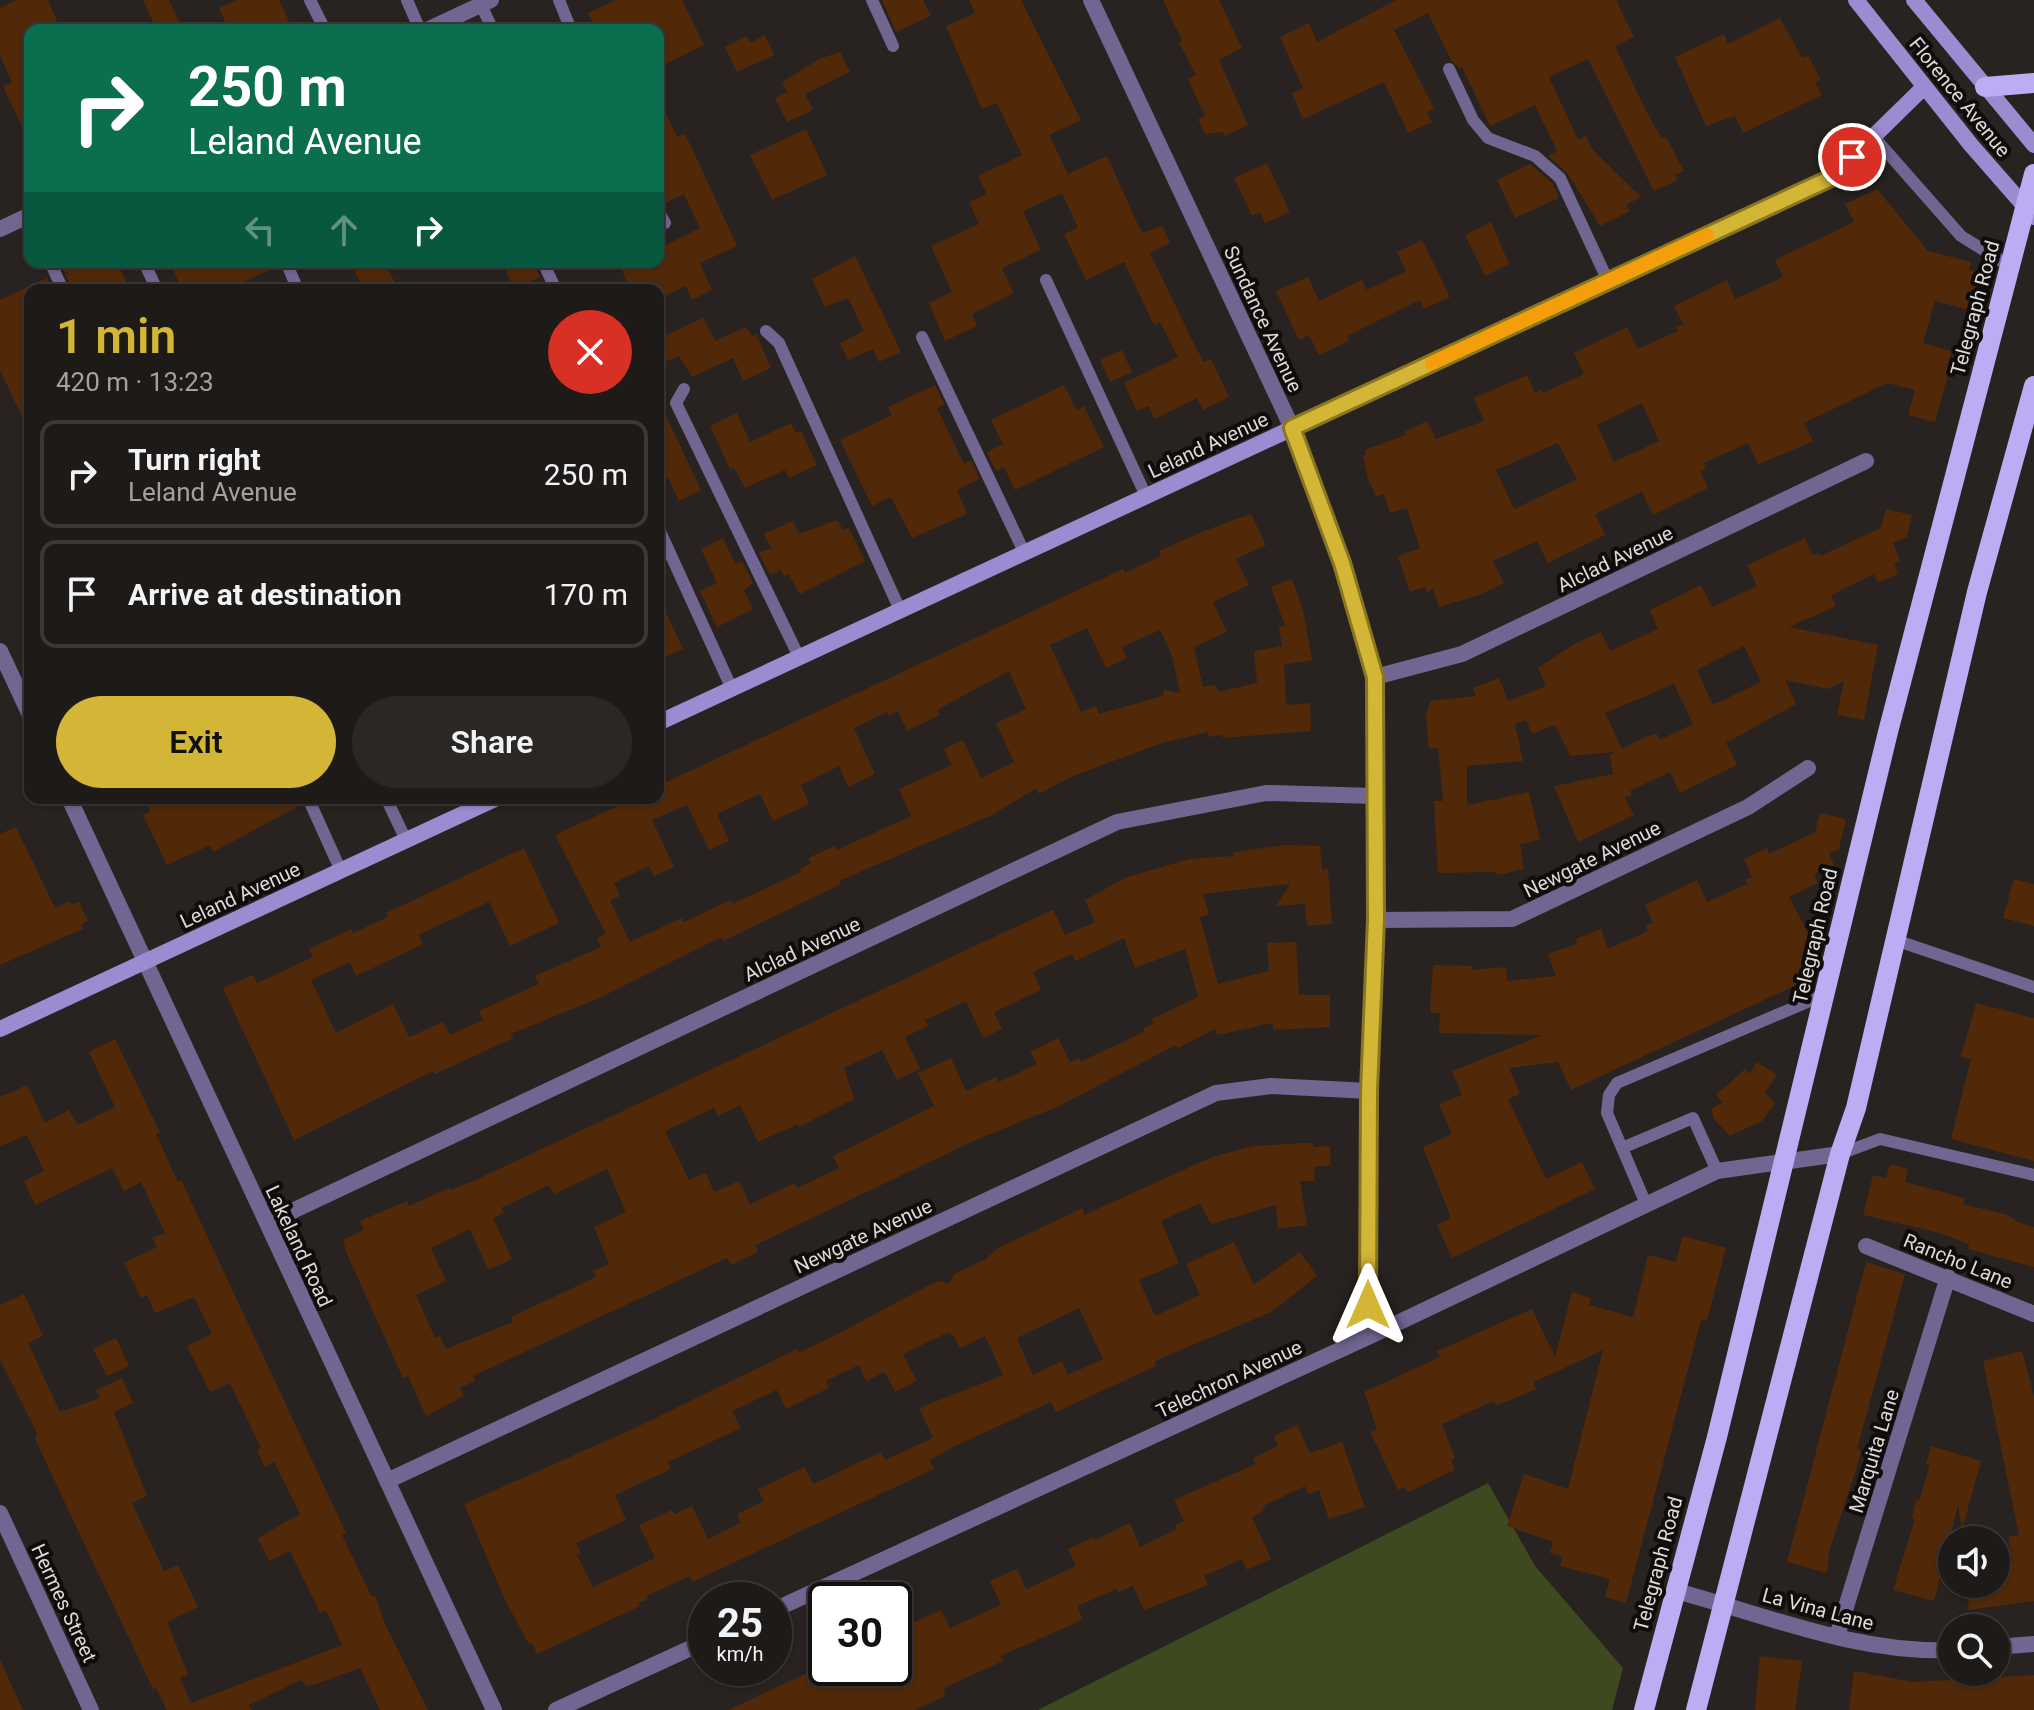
<!DOCTYPE html>
<meta charset="utf-8">
<style>
body{margin:0;font-family:Roboto,sans-serif;background:#2b2725;color:#f1f3f6;height:100vh;display:flex;flex-direction:column;font-size:30px;white-space:nowrap}
*{box-sizing:border-box;margin:0}
p{font-size:26px;color:#a1a1a2}
.icon{flex:none;width:44px;height:44px;fill:none;stroke:currentColor;stroke-width:2;stroke-linecap:round;stroke-linejoin:round}
.map{position:relative;flex:1;overflow:hidden}
.panel{position:absolute;left:24px;top:284px;width:640px;height:520px;display:flex;flex-direction:column;background:#1e1a18;border-radius:16px;box-shadow:0 2px 6px #0004,0 0 0 2px #3c3837}
.panel>*{flex:none}
.banner{position:absolute;left:24px;top:24px;width:640px;height:244px;border-radius:16px;box-shadow:0 2px 6px #0004,0 0 0 2px #3c3837;background:#0b6e4f;color:#fff;overflow:hidden}
.controls{position:absolute;left:1938px;top:1526px;display:grid;gap:16px}
.controls a{display:grid;place-items:center;width:72px;height:72px;border-radius:50%;background:#1e1a18;box-shadow:0 2px 6px #0004,0 0 0 2px #3c3837;font-size:40px}
.speed{position:absolute;left:688px;top:1582px;display:flex;gap:16px;font-size:40px;font-weight:700;text-align:center}
.speed>*{display:grid;place-content:center;width:104px;height:104px;border-radius:50%;background:#1e1a18;box-shadow:0 2px 6px #0004,0 0 0 2px #3c3837;line-height:1}
.speed small{font-size:20px;font-weight:400}
.speed .limit{border:4px solid #111;border-radius:12px;background:#fff;color:#111}
.pin{position:absolute;display:grid;place-items:center;width:68px;height:68px;color:#fff;margin:-34px;border:4px solid #fff;border-radius:50%;box-shadow:0 2px 8px #0007}
.me{position:absolute;width:88px;margin:-44px;rotate:0deg;stroke-linejoin:round;filter:drop-shadow(0 0 6px #0008)}
.turn{display:flex;align-items:center;gap:28px;height:168px;padding:0 32px;font-size:36px}
.turn .icon{width:104px;height:104px;stroke-width:2.5}
.turn b{display:block;font-size:56px;line-height:68px}
.lanes{display:flex;align-items:center;height:76px;padding:0 32px;background:#0003;justify-content:center;gap:40px;direction:ltr}
.lanes .off{opacity:.35}
.round{display:grid;place-items:center;flex:none;width:84px;height:84px;border-radius:42px;background:#2b2725}
.headline{display:flex;align-items:center;justify-content:space-between;height:136px;padding:0 32px}
h1{font-size:48px;font-weight:600;line-height:60px;color:#d3b635}
.action{display:flex;gap:16px;margin-top:auto;padding:16px 32px}
.action a{flex:1;height:92px;border-radius:48px;background:#d3b635;color:#111;font-size:32px;font-weight:600;line-height:92px;text-align:center}
.action a+a{background:#2b2725;color:#f1f3f6}
ul{padding:0;list-style:none}
li{display:flex;align-items:center;gap:24px;height:108px;margin:0 16px 12px;padding:0 16px;border:4px solid #3c3837;border-radius:16px}
li div{flex:1}
li b{display:block;font-size:30px}
li em{font-style:normal}
.map>svg:first-child{display:block}
.green{fill:#3e4920}
.building{fill:#512909;fill-rule:evenodd}
.lines{fill:none;stroke-linecap:round;stroke-linejoin:round}
.lane{stroke:#716692;stroke-width:12}
.street{stroke:#716692;stroke-width:16}
.secondary{stroke:#9d8bd1;stroke-width:16}
.primary{stroke:#bdabf3;stroke-width:20}
.route-casing{stroke:#897622;stroke-width:20}
.route{stroke:#d3b635;stroke-width:14}
.slow{stroke:#f59e0b;stroke-width:14}
.labels{text-anchor:middle;dominant-baseline:central;stroke-width:8;stroke-linejoin:round;paint-order:stroke}
.street-label{font-size:20px;fill:#dddad8;stroke:#0f0d0c}
</style>
<div class="map">
<svg width="2034" height="1710" viewBox="0 0 2034 1710">
<rect width="100%" height="100%" fill="#282320"/>
<!-- green -->
<path class="green" d="M1488,1483L1535,1566L1623,1668L1612,1710H1038Z"/>
<!-- building -->
<path class="building" d="M17,0H48L61,30H30V144L3,86L12,82L0,56V8Z
M143,0H169L183,30H157Z
M236,0H279L293,30H229L219,8Z
M616,0H682L704,45L658,68V30H596L588,13Z
M882,0H923L931,16L896,32Z
M969,0H1021L1081,120L1049,135L1068,174L1107,156L1140,229L1144,233L1162,225L1170,243L1150,253L1194,344L1204,362L1211,359L1229,397L1203,410L1197,398L1155,419L1148,406L1137,411L1124,383L1178,357L1160,322L1154,325L1124,262L1086,280L1064,234L1078,228L1062,193L1023,211L1041,250L1002,268L1014,293L972,314L977,326L945,341L929,303L952,292L931,246L979,224L969,202L987,194L978,176L1022,155L997,103L982,109L946,26L975,13Z
M1163,0H1219L1242,48L1219,60L1248,125L1225,136L1223,132L1205,134L1198,119L1205,116L1188,79L1196,75L1179,43L1182,41Z
M1396,0H1616L1634,37L1615,46L1645,109L1662,139L1666,137L1684,171L1675,175L1678,180L1654,191L1588,59L1549,77L1578,140L1586,136L1593,150L1641,197L1626,205L1630,211L1600,226L1568,174L1548,156L1557,151L1535,105L1490,126L1462,67L1459,68L1451,60L1428,13L1394,30L1434,108L1427,113L1432,122L1408,133L1384,82L1303,119L1292,93L1303,88L1280,37L1309,23L1317,42Z
M1780,18L1802,58L1808,55L1821,80L1815,82L1822,95L1743,133L1735,116L1706,126L1675,57L1724,34L1728,44Z
M765,35L774,55L737,72L725,47L747,36L750,43Z
M840,52L850,72L805,94L813,110L787,122L775,98L787,92L782,82L819,59Z
M658,97L677,137L684,134L691,146L737,246L700,263L712,290L692,300L686,286L658,299V290H631L618,262H658V249L700,228L684,194L663,204L658,202Z
M806,129L827,175L772,200L750,155Z
M1267,163L1290,212L1265,223L1260,212L1252,216L1234,178Z
M1530,164L1553,184L1559,198L1515,218L1497,180Z
M1877,189L1928,251L1971,262L1969,270L1979,272L1969,310L1935,301L1923,343L1952,351L1949,359L1952,360L1935,422L1908,415L1915,390L1887,383L1804,423L1813,441L1788,452L1758,464L1748,443L1704,463L1706,468L1700,471L1708,488L1653,515L1642,492L1595,514L1605,535L1548,563L1537,541L1493,561L1504,583L1479,595L1439,607L1433,589L1427,592L1425,587L1410,592L1398,556L1420,548L1407,508L1390,513L1384,494L1376,496L1368,479L1363,456L1366,455L1365,450L1406,435L1404,432L1427,421L1436,439L1484,421L1474,398L1527,375L1535,393L1541,390L1543,393L1584,374L1574,353L1627,327L1638,349L1678,331L1676,327L1683,324L1674,306L1727,280L1735,299L1783,277L1775,260L1854,222L1845,204ZM1642,403L1659,441L1614,462L1597,425ZM1558,443L1577,479L1514,509L1496,470Z
M1491,222L1509,264L1485,276L1465,235Z
M1422,240L1450,297L1424,309L1420,300L1347,336L1349,341L1319,355L1309,335L1299,340L1276,291L1308,277L1319,301L1362,280L1367,290L1406,271L1397,252Z
M855,256L901,352L879,362L873,349L848,360L840,343L864,331L848,298L825,307L812,279Z
M81,262H117L130,290H72L64,270Z
M170,262H277L278,266L227,290H182Z
M350,262H385L398,290H364Z
M501,262H534L540,277L515,289Z
M47,278L53,290H30V434L0,370V300Z
M703,318L715,341L746,327L752,336L756,334L771,368L743,381L733,358L692,377L679,356L658,365V339Z
M1122,350L1132,372L1110,382L1100,360Z
M935,385L944,404L937,408L964,464L971,460L979,479L957,490L967,514L912,538L891,497L872,506L840,440L892,415L888,407Z
M1064,385L1077,410L1084,406L1104,447L1015,490L1004,467L996,471L987,452L1003,444L991,420Z
M658,399L701,490L679,501L668,478L658,482Z
M737,413L750,442L791,423L796,433L801,431L817,465L789,478L785,470L745,488L734,468L730,469L710,426Z
M1886,509L1912,515L1907,537L1893,543L1900,561L1894,564L1898,574L1878,583L1874,574L1841,590L1831,596L1836,606L1789,627L1878,645L1864,720L1837,715L1844,681L1828,689L1785,680L1796,704L1726,743L1737,765L1680,793L1670,772L1630,791L1632,795L1625,798L1634,815L1578,842L1554,786L1613,774L1610,755L1615,752L1570,756L1555,725L1532,734L1526,720L1515,724L1523,761L1467,766V805L1529,792L1540,840L1520,844L1524,869L1497,875L1496,872L1438,873L1434,801H1443L1438,748L1429,749L1426,715L1430,701L1476,696L1473,688L1499,678L1508,701L1546,686L1538,668L1576,643L1601,632L1610,651L1658,629L1650,610L1701,585L1712,607L1757,586L1747,565L1754,562L1805,538L1813,555L1819,553L1820,556L1881,528ZM1744,646L1761,682L1713,705L1697,670ZM1674,684L1693,724L1660,740L1657,734L1645,737L1622,749L1605,713Z
M1251,514L1266,545L1236,559L1249,585L1213,602L1227,632L1194,647L1203,687L1216,685L1218,692L1257,683L1254,651L1282,646L1279,627L1285,626L1271,587L1292,579L1303,610L1312,660L1284,665L1286,705L1310,703L1311,731L1223,738L1222,735L1209,737L1208,732L1162,743L1073,776L1039,794L1037,788L990,816L839,881L841,884L723,941L721,937L597,999L511,1034L513,1038L435,1074L433,1071L294,1140L223,988L253,975L257,983L262,981L313,957L309,949L351,929L353,933L388,917L386,913L524,848L559,923L510,946L489,902L418,935L423,944L356,976L350,962L311,980L336,1033L393,1004L409,1037L443,1022L450,1035L483,1020L479,1011L539,984L535,976L601,947L597,938L606,934L555,835L635,798H658V786L1123,569L1125,573L1161,556L1159,551L1204,531ZM1087,628L1106,668L1127,658L1122,647L1160,630L1172,656L1180,693L1164,690L1163,696L1099,714L1096,706L1081,712L1050,645ZM1009,671L1026,709L996,723L1014,762L981,778L963,740L944,749L952,765L899,789L911,816L837,850L835,846L808,858L811,863L800,869L801,872L732,904L731,900L684,922L682,918L630,942L610,900L620,896L614,883L649,866L654,876L674,867L652,820L687,805L709,850L729,841L717,814L760,794L773,821L809,804L801,785L839,766L848,787L875,774L854,728L887,712L888,716L898,711L907,731L940,715L937,710Z
M837,520L843,530L849,528L865,561L800,594L788,574L784,576L781,570L770,575L759,553L771,548L764,534L793,521L799,534Z
M723,538L735,564L742,561L753,583L744,590L753,609L717,627L700,591L717,583L701,549Z
M658,595L683,649L658,660Z
M144,798H299L301,805L213,852L210,845L167,865L143,815L150,811Z
M1820,813L1846,819L1839,849L1829,853L1834,865L1814,874L1818,883L1789,897L1819,953L1801,961L1809,979L1571,1090L1558,1062L1509,1068L1520,1094L1508,1099L1546,1179L1582,1162L1595,1189L1452,1258L1437,1225L1448,1220L1450,1215L1423,1147L1452,1134L1439,1104L1462,1095L1452,1071L1543,1035L1439,1033L1440,1013H1431L1430,1008L1433,965L1472,966V970L1506,967L1507,981L1556,976L1548,954L1577,944L1576,939L1601,929L1608,949L1648,931L1646,926L1653,923L1645,905L1697,880L1707,902L1747,884L1745,880L1752,877L1744,859L1767,848L1769,854L1815,832Z
M16,827L55,908L69,901L72,905L79,902L88,921L81,925L83,929L0,965V834Z
M1285,845L1320,846L1322,870L1328,869L1332,924L1307,926L1305,904L1276,906L1290,884L1203,894L1209,915L1200,917L1218,984L1269,971L1267,943L1296,942L1299,995H1330V1027L1273,1030V1023L1217,1035L1215,1029L1178,1048L1176,1045L1057,1107L980,1138L755,1245L758,1252L731,1265L727,1258L473,1376L475,1381L460,1388L464,1396L426,1416L408,1376L403,1378L347,1254L343,1240L364,1230L360,1221L407,1201L409,1206L449,1188L450,1190L469,1183L1039,916L1053,910L1065,935L1095,922L1085,900L1127,877L1190,859L1233,856V852ZM1124,938L1135,968L1185,949L1198,997L1151,1019L1154,1023L1143,1029L1144,1032L1080,1062L1079,1058L1070,1062L1058,1038L1030,1052L1037,1064L999,1082L996,1077L966,1091L951,1058L918,1073L934,1106L833,1156L839,1168L797,1188L795,1183L750,1204L739,1181L714,1192L706,1173L689,1180L665,1131L714,1108L718,1116L740,1105L758,1142L798,1124L799,1127L854,1099L844,1068L882,1050L897,1080L920,1069L905,1037L928,1026L925,1020L966,1001L983,1038L1002,1029L994,1012L1041,990L1033,972L1072,954L1075,961ZM607,1169L626,1212L594,1227L609,1264L593,1271L596,1277L511,1317L513,1322L446,1349L440,1336L435,1338L416,1295L446,1281L431,1248L470,1229L488,1270L512,1259L493,1218L504,1213L501,1208L549,1185L554,1194Z
M2014,879L2034,884V926L2003,918Z
M1976,1003L2034,1018V1161L1951,1139L1971,1059L1961,1057Z
M115,1039L160,1132L156,1134L178,1182L181,1180L346,1533L342,1535L371,1596H375L386,1626L428,1710H380L360,1668L316,1684L306,1686L301,1680L249,1705L252,1710H167L156,1688L153,1689L74,1522L35,1439L37,1433L0,1360V1305L24,1294L43,1336L28,1343L60,1412L100,1398L96,1390L122,1378L133,1403L114,1412L147,1496L132,1503L164,1571L178,1565L198,1607L167,1622L188,1674L180,1678L191,1703L342,1645L326,1610L320,1613L290,1551L269,1561L258,1538L300,1514L274,1462L265,1467L257,1450L261,1448L230,1383L210,1392L187,1346L212,1334L194,1297L155,1313L147,1295L141,1298L124,1263L157,1247L152,1238L165,1233L141,1182L124,1191L112,1168L35,1205L24,1181L44,1171L27,1135L0,1146V1097L27,1085L45,1123L69,1110L78,1125L115,1107L89,1052Z
M1757,1062L1777,1075L1765,1093L1775,1103L1762,1121L1730,1136L1714,1119L1711,1109L1723,1102L1716,1095L1745,1069L1749,1074Z
M1305,1143H1313V1147L1330,1146L1331,1165L1314,1167L1315,1181H1300L1307,1225L1278,1229L1276,1205L1211,1224L1200,1203L1161,1221L1179,1263L1139,1280L1155,1316L1200,1295L1186,1264L1234,1242L1254,1285L1300,1252L1317,1276L1271,1312L1155,1361L1156,1366L1056,1412L1051,1402L955,1446L930,1460L934,1469L692,1582L690,1576L646,1596L648,1599L638,1603L640,1606L537,1654L532,1643L529,1644L505,1600L464,1504L635,1428L797,1349L798,1353L834,1336L933,1283L940,1281L949,1284L954,1274L984,1260L1000,1247L1083,1208L1084,1215L1212,1157L1253,1146ZM1079,1308L1103,1359L1068,1375L1062,1361L1033,1375L1017,1338ZM947,1333L954,1336L960,1348L985,1336L1003,1375L919,1408L933,1438L885,1460L881,1452L813,1484L805,1467L758,1489L764,1501L737,1514L741,1523L708,1539L692,1506L675,1514L672,1510L639,1525L655,1558L593,1587L577,1555L581,1553L576,1543L626,1520L615,1495L671,1469L668,1462L741,1428L732,1411L777,1390L786,1409L829,1388L826,1381L859,1365L866,1381L885,1372L895,1392L917,1381L903,1354Z
M1890,1164L1908,1169L1905,1182L1964,1198L1963,1204L2008,1215L2017,1222L2034,1227V1267L1968,1249L1969,1244L1936,1232L1863,1215L1873,1175L1886,1178Z
M1683,1236L1726,1248L1707,1321L1701,1320L1626,1603L1605,1597L1610,1579L1560,1566L1562,1556L1550,1553L1553,1542L1507,1526L1524,1474L1568,1489L1603,1350L1534,1382L1536,1389L1496,1406L1494,1401L1442,1424L1455,1458L1451,1460L1455,1470L1408,1492L1405,1487L1398,1490L1370,1432L1377,1430L1364,1392L1440,1357L1437,1351L1532,1309L1555,1357L1572,1292L1591,1298L1589,1305L1633,1317L1648,1255L1676,1262Z
M1866,1262L1905,1274L1857,1449L1861,1450L1856,1469L1829,1552L1827,1573L1787,1562Z
M116,1338L129,1366L107,1376L93,1349Z
M2022,1351L2034,1396V1601L1969,1610L1966,1584H1996V1565L2013,1563L2008,1537L2019,1535L1983,1361Z
M1297,1425L1310,1453L1342,1442L1365,1507L1329,1519L1319,1490L1308,1494L1305,1486L1265,1505L1263,1511L1252,1517L1271,1559L1247,1570L1242,1559L1204,1576L1208,1585L1144,1610L1133,1586L1118,1592L1116,1589L1078,1606L1082,1620L1000,1656L1003,1661L944,1688L945,1696L915,1710H728L805,1674L807,1679L841,1668H849L852,1675L867,1668H894V1631L941,1610L950,1628L1001,1605L990,1581L1017,1569L1026,1589L1076,1566L1068,1549L1094,1537L1095,1540L1130,1523L1140,1547L1177,1529L1175,1525L1184,1521L1174,1500L1256,1464L1253,1458L1278,1446L1274,1436Z
M1931,1446L1981,1461L1962,1530L1958,1505L1934,1601L1893,1590L1915,1519H1912L1916,1500L1919,1501L1930,1465L1926,1464Z
M1760,1656L1802,1661L1795,1710H1755Z
M0,1660L23,1710H0Z
M1854,1671L1913,1682L2034,1675V1710H1849Z"/>
<g class="lines">
<!-- lane -->
<path class="lane" d="M310,0L325,30
M407,0L420,30
M559,0L571,30
M872,0L893,46
M481,5L493,30
M1449,69L1473,120L1488,138L1535,156L1560,178L1608,281
M1873,136L1961,236L2011,267
M658,211L665,223
M50,262L63,290
M144,262L157,290
M286,262L298,290
M543,262L556,290
M1046,280L1146,496
M766,331L779,343L900,610
M922,337L1024,552
M684,389L676,403L799,657
M658,527L732,689
M308,798L341,871
M386,798L406,840
M1895,940L2034,987
M1622,1148L1693,1118L1717,1171
M1840,1154L1880,1139L2034,1175
M1646,1204L1607,1113L1609,1095L1617,1083L1826,994"/>
<!-- street -->
<path class="street" d="M1091,0L1292,428L1342,563L1375,677L1376,920L1369,1091L1368,1337
M427,30L491,0
M0,229L30,215
M0,651L30,715
M1375,677L1462,654L1866,461
M69,798L494,1710
M1376,920L1512,919L1748,807L1808,768
M267,1223L1117,822L1266,793L1376,796
M1866,1246L2034,1314
M387,1481L1216,1093L1271,1086L1369,1091
M0,1513L91,1710
M1676,1591C1766,1615 1857,1654 1952,1650
M774,1610L1368,1337L1717,1171L1840,1154
M1837,1636L1948,1277
M1996,1647L2034,1644
M556,1710L706,1641"/>
<!-- secondary -->
<path class="secondary" d="M1856,0L1971,145L2034,217
M1914,0L2034,145
M658,723L1831,178L1924,87
M0,1029L497,798"/>
<!-- primary -->
<path class="primary" d="M1985,87L2034,83
M1644,1710L1717,1437L1888,732L2034,174
M1696,1710L1840,1154L1856,1108L1977,592L2034,386"/>
</g>
<g class="lines">
<defs>
<path id="route" d="M1368,1305L1369,1091L1376,920L1375,677L1342,563L1292,428L1831,178L1852,157"/>
</defs>
<!-- route casing -->
<use href="#route" class="route-casing"/>
<!-- route -->
<use href="#route" class="route"/>
<!-- slow -->
<path class="slow" d="M1432,363L1707,235"/>
</g>
<g class="labels">
<!-- street labels -->
<g class="street-label">
<text transform="translate(1960 97) rotate(51)">Florence Avenue</text>
<text transform="translate(1975 308) rotate(-75)">Telegraph Road</text>
<text transform="translate(1263 319) rotate(65)">Sundance Avenue</text>
<text transform="translate(1208 445) rotate(-25)">Leland Avenue</text>
<text transform="translate(1615 559) rotate(-26)">Alclad Avenue</text>
<text transform="translate(1592 859) rotate(-26)">Newgate Avenue</text>
<text transform="translate(240 895) rotate(-25)">Leland Avenue</text>
<text transform="translate(1815 936) rotate(-77)">Telegraph Road</text>
<text transform="translate(802 949) rotate(-25)">Alclad Avenue</text>
<text transform="translate(863 1236) rotate(-25)">Newgate Avenue</text>
<text transform="translate(299 1246) rotate(65)">Lakeland Road</text>
<text transform="translate(1958 1261) rotate(22)">Rancho Lane</text>
<text transform="translate(1229 1379) rotate(-25)">Telechron Avenue</text>
<text transform="translate(1874 1451) rotate(-73)">Marquita Lane</text>
<text transform="translate(1658 1564) rotate(-75)">Telegraph Road</text>
<text transform="translate(64 1603) rotate(65)">Hermes Street</text>
<text transform="translate(1818 1609) rotate(15)">La Vina Lane</text>
</g>
</g>
</svg>
<div class="controls">
<a><svg class="icon" aria-label="sound" viewBox="0 0 24 24"><path d="M4 9h4l5-4v14l-5-4H4zM17 9q2 3 0 6"/></svg></a>
<a><svg class="icon" aria-label="search" viewBox="0 0 24 24"><circle cx="10" cy="10" r="6"/><path d="M15 15l6 6"/></svg></a>
</div>
<div class="speed"><div>25<small>km/h</small></div><div class="limit">30</div></div>
<div class="pin" style="left:1852px;top:157px;background:#d93025"><svg class="icon" aria-label="arrive" viewBox="0 0 24 24"><path d="M6 21V4h12l-3 4 3 4H6"/></svg></div>
<svg class="me" style="left:1368px;top:1305px" viewBox="-20 -20 40 40"><path d="M0-17L14 15 0 8-14 15z" fill="#d3b635" stroke="#fff" stroke-width="4"/></svg>
<div class="banner">
<div class="turn"><svg class="icon" aria-label="right" viewBox="0 0 24 24"><path d="M7 20v-9h11M14 6l5 5-5 5"/></svg><div><b>250 m</b>Leland Avenue</div></div>
<div class="lanes"><svg class="icon off" aria-label="left" viewBox="0 0 24 24"><path d="M17 20v-9H6M10 6l-5 5 5 5"/></svg><svg class="icon off" aria-label="ahead" viewBox="0 0 24 24"><path d="M12 20V5M6 11l6-6 6 6"/></svg><svg class="icon" aria-label="right" viewBox="0 0 24 24"><path d="M7 20v-9h11M14 6l5 5-5 5"/></svg></div>
</div>
<section class="panel">
<div class="headline"><div><h1>1 min</h1><p>420 m · 13:23</p></div><a class="round" style="background:#d93025;color:#fff"><svg class="icon" aria-label="close" viewBox="0 0 24 24"><path d="M6 6l12 12M18 6L6 18"/></svg></a></div>
<ul>
<li><svg class="icon" aria-label="right" viewBox="0 0 24 24"><path d="M7 20v-9h11M14 6l5 5-5 5"/></svg><div><b>Turn right</b><p>Leland Avenue</p></div><em>250 m</em></li>
<li><svg class="icon" aria-label="arrive" viewBox="0 0 24 24"><path d="M6 21V4h12l-3 4 3 4H6"/></svg><div><b>Arrive at destination</b></div><em>170 m</em></li>
</ul>
<div class="action"><a>Exit</a><a>Share</a></div>
</section>
</div>
